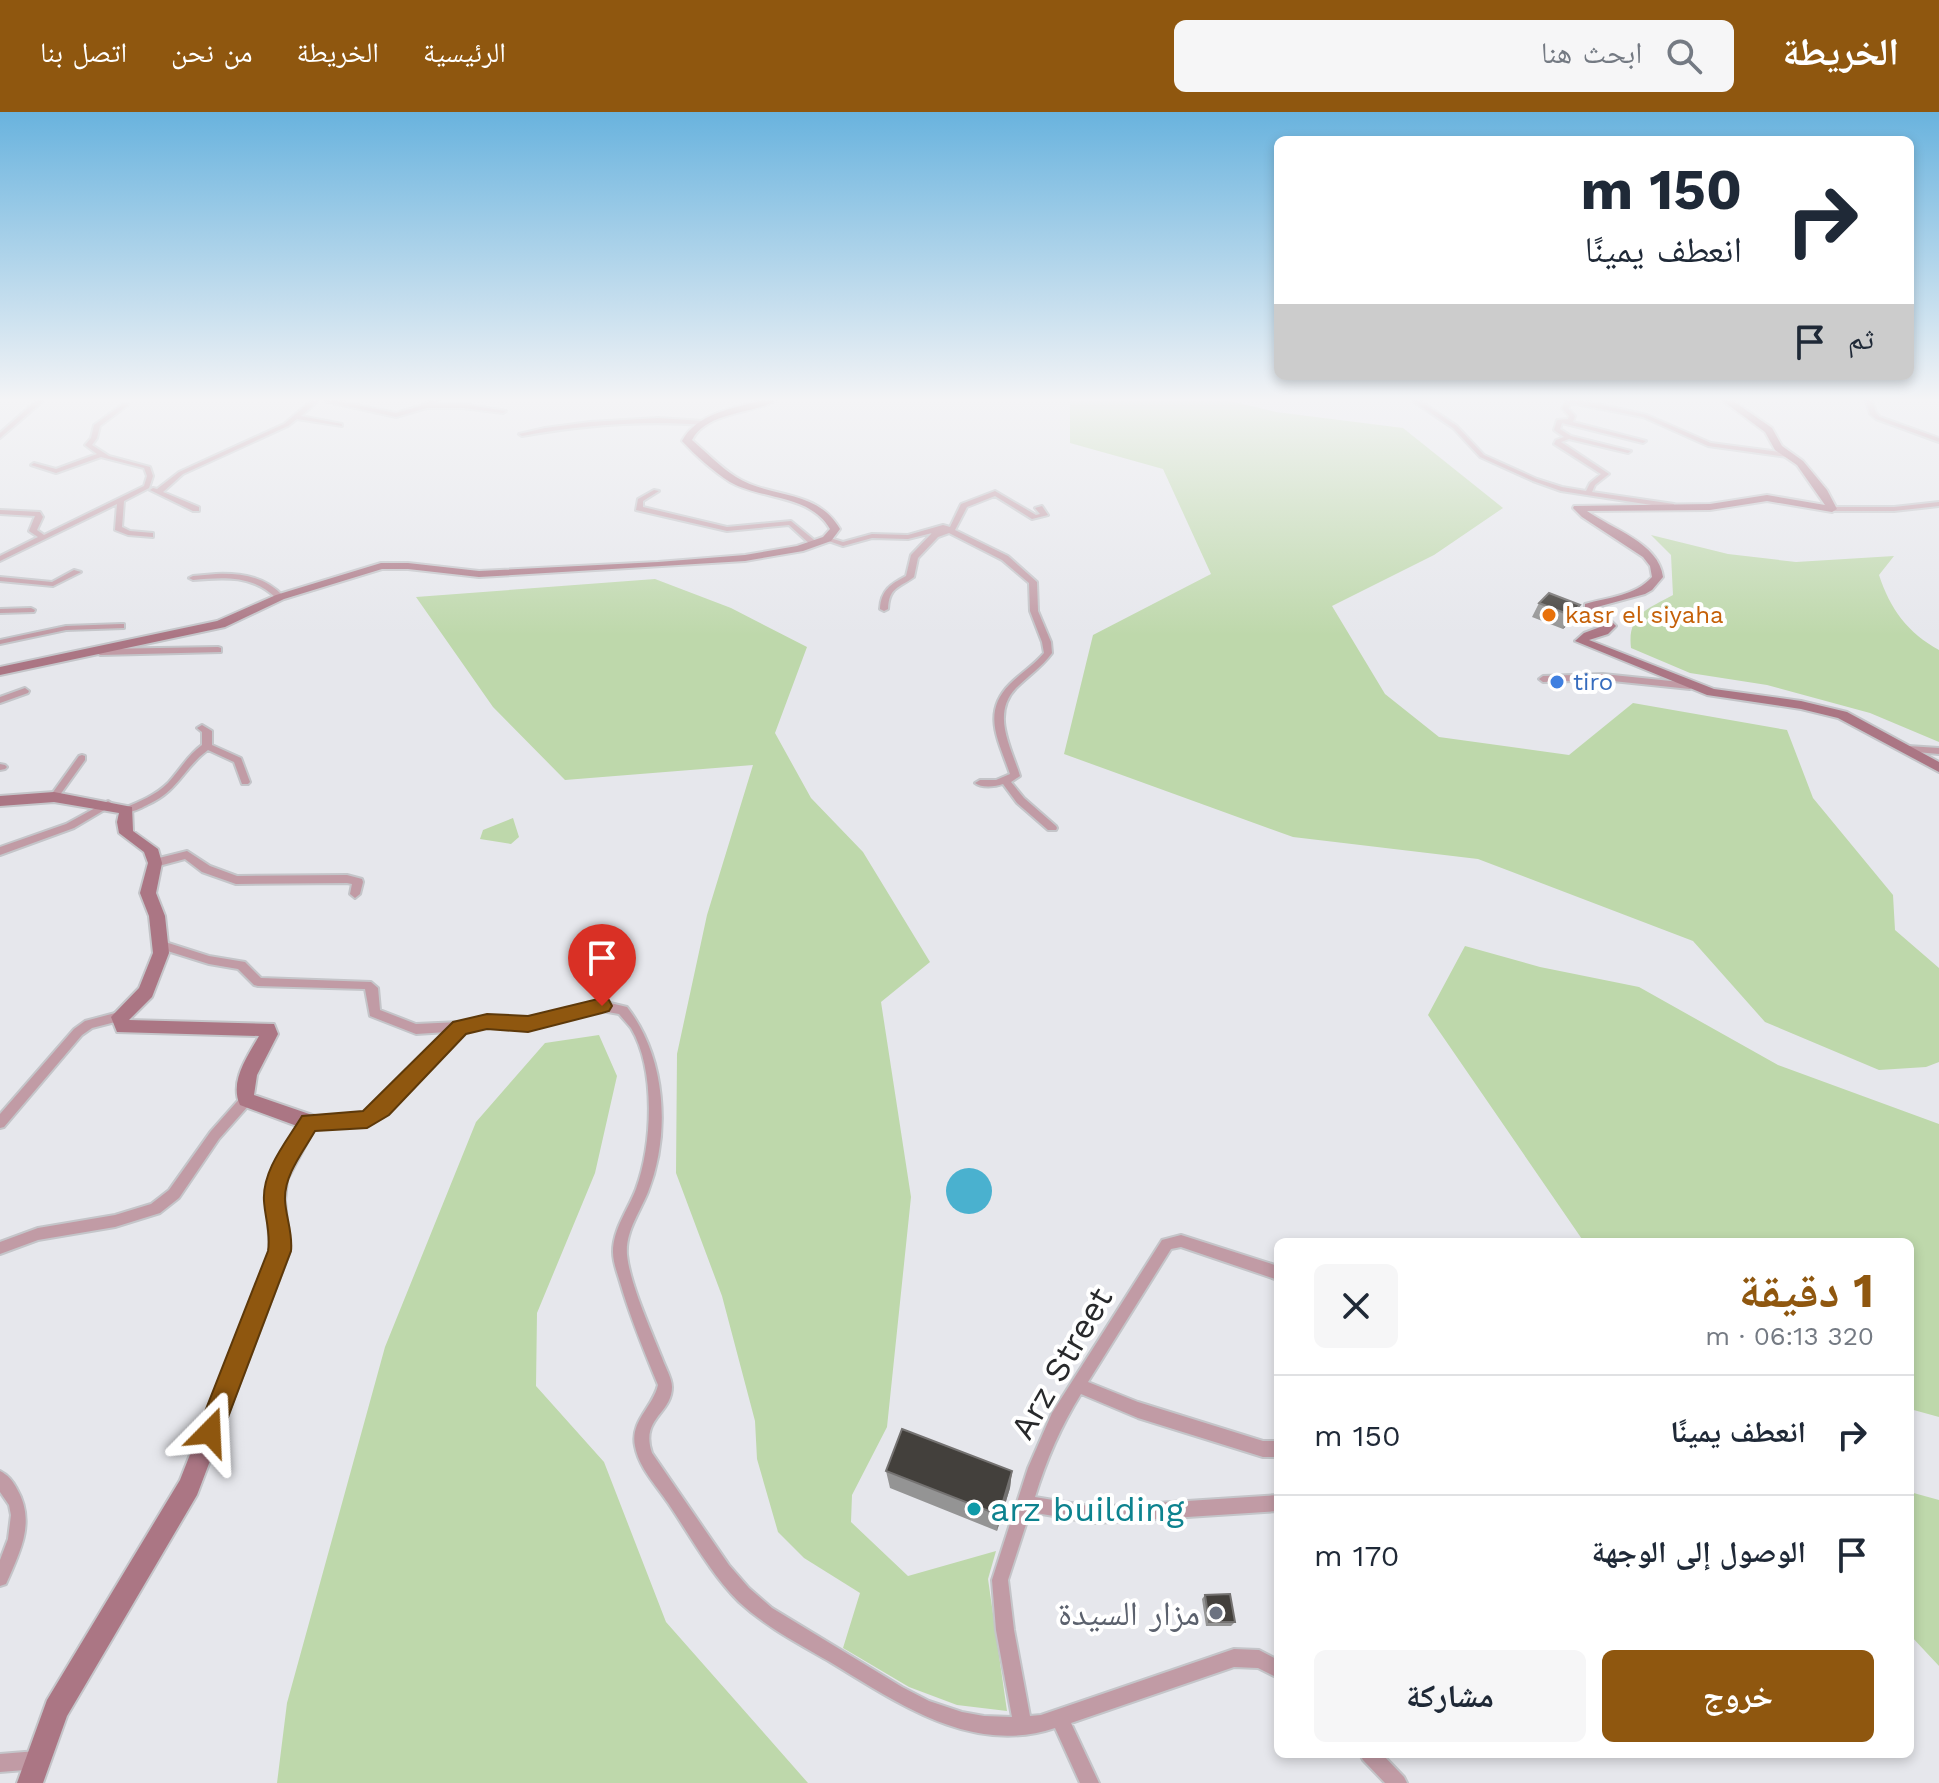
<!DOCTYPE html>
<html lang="ar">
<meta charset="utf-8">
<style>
body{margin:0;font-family:"Work Sans","Noto Naskh Arabic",sans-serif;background:#f6f6f7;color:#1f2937;direction:rtl;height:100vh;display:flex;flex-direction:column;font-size:30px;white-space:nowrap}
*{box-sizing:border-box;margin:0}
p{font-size:26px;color:#747a83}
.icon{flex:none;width:44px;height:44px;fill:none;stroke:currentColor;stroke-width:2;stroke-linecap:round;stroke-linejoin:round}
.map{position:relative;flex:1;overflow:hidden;direction:ltr}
.side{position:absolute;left:1274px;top:1126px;width:640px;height:520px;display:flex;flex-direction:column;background:#fff;border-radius:12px;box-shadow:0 4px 12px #0003;direction:rtl}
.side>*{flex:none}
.guide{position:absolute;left:1274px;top:24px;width:640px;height:244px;border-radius:12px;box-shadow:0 4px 12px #0003;direction:rtl;background:#fff;color:#1f2937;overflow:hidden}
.pin{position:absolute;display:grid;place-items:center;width:68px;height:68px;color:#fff;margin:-82px -34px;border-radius:50% 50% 50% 0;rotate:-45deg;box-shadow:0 0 8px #0007}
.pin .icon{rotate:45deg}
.me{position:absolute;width:88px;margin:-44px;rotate:21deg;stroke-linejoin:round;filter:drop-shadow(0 0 6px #0008)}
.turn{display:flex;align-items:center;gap:28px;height:168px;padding:0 40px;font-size:36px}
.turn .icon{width:104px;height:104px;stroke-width:2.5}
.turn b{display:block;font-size:56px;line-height:68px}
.then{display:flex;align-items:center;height:76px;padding:0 40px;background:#0003;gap:16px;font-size:30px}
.round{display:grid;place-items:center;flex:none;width:84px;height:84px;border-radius:12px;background:#f6f6f7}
.summary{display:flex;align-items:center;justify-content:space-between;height:136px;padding:0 40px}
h1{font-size:48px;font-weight:700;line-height:60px;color:#8f570f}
.cta{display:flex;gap:16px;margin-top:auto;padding:16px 40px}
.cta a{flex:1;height:92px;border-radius:12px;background:#8f570f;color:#fff;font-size:32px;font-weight:700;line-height:92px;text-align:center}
.cta a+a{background:#f6f6f7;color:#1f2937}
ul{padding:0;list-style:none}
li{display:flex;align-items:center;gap:24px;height:120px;padding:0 40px;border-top:2px solid #e0e1e3}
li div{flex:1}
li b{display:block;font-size:30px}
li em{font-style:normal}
header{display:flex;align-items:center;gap:48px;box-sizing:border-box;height:112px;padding:0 40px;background:#8f570f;color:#fff}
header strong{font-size:38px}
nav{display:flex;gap:44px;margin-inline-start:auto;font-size:28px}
.search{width:560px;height:72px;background:#f6f6f7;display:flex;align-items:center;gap:20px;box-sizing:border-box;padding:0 28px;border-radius:12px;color:#747a83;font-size:30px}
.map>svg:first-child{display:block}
.green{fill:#bed8ab}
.water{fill:#4ab1cf}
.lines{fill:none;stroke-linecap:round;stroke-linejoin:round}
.street-casing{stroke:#c4c5c9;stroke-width:4}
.secondary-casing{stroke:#c4c5c9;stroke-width:4}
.street{fill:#c19ba5;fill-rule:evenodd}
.secondary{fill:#ab7684;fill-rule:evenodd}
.wall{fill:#949494}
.shaded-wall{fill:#747271}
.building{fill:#43403c;stroke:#747271;stroke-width:2}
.route{fill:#8f570f;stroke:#5d390a;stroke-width:2}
.food-dot{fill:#e8710a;stroke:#fff;stroke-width:3}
.shop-dot{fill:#3f7fe0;stroke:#fff;stroke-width:3}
.culture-dot{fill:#0f9aa8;stroke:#fff;stroke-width:3}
.worship-dot{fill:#6b7280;stroke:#fff;stroke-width:3}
.labels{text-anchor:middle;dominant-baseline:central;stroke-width:8;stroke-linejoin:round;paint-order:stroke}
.far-food-label{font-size:24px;fill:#c56008;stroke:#fff;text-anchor:start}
.far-shop-label{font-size:24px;fill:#366cbe;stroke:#fff;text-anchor:start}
.near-street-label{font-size:34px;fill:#28292b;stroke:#fff}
.near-culture-label{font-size:34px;fill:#0d838f;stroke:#fff;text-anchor:start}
.near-worship-label{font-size:34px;fill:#5b616d;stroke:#fff;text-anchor:end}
</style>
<header>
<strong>الخريطة</strong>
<div class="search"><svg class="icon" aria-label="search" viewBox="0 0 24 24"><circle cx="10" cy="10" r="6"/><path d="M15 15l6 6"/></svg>ابحث هنا</div>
<nav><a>الرئيسية</a><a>الخريطة</a><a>من نحن</a><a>اتصل بنا</a></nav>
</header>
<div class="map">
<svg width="1939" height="1671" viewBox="0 0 1939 1671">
<rect width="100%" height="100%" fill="#e6e7ec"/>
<!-- green -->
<path class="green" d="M1070,289H1230L1276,300L1403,316L1503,396L1434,443L1332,494L1385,582L1439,625L1569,643L1633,591L1787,618L1813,686L1893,783L1895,818L1939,856V950L1926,955L1879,958L1765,910L1693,829L1478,747L1293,725L1064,642L1093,523L1211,462L1163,357L1070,331Z
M1651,423L1728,442L1796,450L1894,444L1879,463C1890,497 1908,521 1939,538V630L1870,601L1767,573L1690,561L1631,536C1627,502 1648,497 1673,483L1671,443Z
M655,467L731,496L807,535L775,621L811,686L863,740L930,850L881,890L911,1085L887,1315L852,1383L851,1410L908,1464L996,1439L988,1467L1007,1599L957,1593L909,1575L843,1536L860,1481L804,1446L778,1420L757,1347L755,1309L722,1184L676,1061L677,942L707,803L753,653L565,668L493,595L416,485Z
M513,706L519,725L511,732L480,727L483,718Z
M1465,834L1540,855L1639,875L1778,953L1939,1012V1305L1910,1297V1130H1584L1428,903Z
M599,923L617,964L595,1061L537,1201L536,1274L604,1350L666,1510L808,1671H277L287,1591L385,1235L476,1010L545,931Z
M1910,1380L1939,1388V1554L1910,1523Z"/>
<!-- water -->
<path class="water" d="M946 1079a23 23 0 1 1 46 0a23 23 0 1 1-46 0Z"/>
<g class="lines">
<defs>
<path id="street" d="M36,289H43L0,326V321Z
M311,289H318L301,304L342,312V314L297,307L288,314L183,362L163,380L199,395V399H193L150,378L153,376L157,377L179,360L284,312Z
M324,289H337L396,301L420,294L430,289H439L433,292H463L506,299L503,301L463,296H427L396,305Z
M1413,289H1420L1457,314L1484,343L1537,367L1562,375L1586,379L1590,371L1601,362L1554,332L1556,328L1564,325L1554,318L1557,308L1568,307L1569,304L1562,296L1566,289H1584L1647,303L1711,331L1788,341L1791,343L1788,345L1708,334L1643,305L1571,291L1568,296L1575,304L1573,310L1646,329L1643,331L1562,311L1560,317L1571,324L1631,339L1628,341L1569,327L1561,330L1609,362L1595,373L1592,380L1674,392V396H1671L1561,379L1533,369L1480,345L1453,316Z
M1866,289H1872L1876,301L1880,305L1939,326V330L1876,307L1870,302Z
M123,292L128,293L100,314L97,326L92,333L109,344L150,355L153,364L149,376L124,389L122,415L130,419L153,421V425L128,423L115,418L117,392L0,449V444L38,425L29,419L35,404L0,402V398L40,400L43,405L37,418L44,423L144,374L147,364L144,356L101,345L56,361L31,353L34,351L56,357L97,342L85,333L91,326L94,313Z
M658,306L704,309L707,311L704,313C642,308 583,313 522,324L519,322L545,316L590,310Z
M654,378L659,379L643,389V395L727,415L791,409L819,432L812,434L789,413L727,419L636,398L638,387Z
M995,379L1036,403L1040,402L1035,396L1042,394L1048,403L1032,407L995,384L967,395L955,418L1008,444L1037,470L1038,499L1051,530L1052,541C1042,555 1028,564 1016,576C991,602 1011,635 1020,664L1011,670L1024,686L1056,714L1057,716L1056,718H1048L1017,691L1003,672C995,675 981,676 975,671L980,668H996L1010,662C999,629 981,601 1010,572C1021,561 1034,553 1044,541L1042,530L1030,499L1029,471L1002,448L949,421L938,425L918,446L914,465C899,476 889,475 888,497L884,499L880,497C881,478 891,472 906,464L911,443L932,421L944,418L908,427L872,426L843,434L823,427L827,425L843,430L872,422L908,423L943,413L950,415L961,392Z
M1939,390V394L1894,399H1832L1828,397L1832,395H1894Z
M74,458L81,460L53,474L0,469V465L52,470Z
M216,462C243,461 266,465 284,485L277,487C254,463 224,465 193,468L189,466L193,464Z
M31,496L35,498L34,500L0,501V497Z
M121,512H124V516L66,518L0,532V528L66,514Z
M218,535L221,536V540L100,543L96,540L100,537Z
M1603,562L1690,571L1694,574L1690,577L1603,568L1543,570L1539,567L1543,564Z
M25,576L29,579L28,581L0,591V585Z
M202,613L212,619V633L241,646L250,670L248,672H242L234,650L208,638C183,656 179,679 147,693C139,697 132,701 124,700L122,698L124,696C139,690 156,683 168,671C180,658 188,643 202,633V620L197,616Z
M1908,634L1939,636V642L1905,639L1903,637Z
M82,643L85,644V648L57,687H51L49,685L51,683L79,644Z
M0,652L5,653L7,655L5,657L0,658Z
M108,689L113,692L111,694L74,716L0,743V735L66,712Z
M187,739L210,754L237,764L347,763L362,767L363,770L360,782L355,786L350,782L352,772L347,771L236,772L202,760L185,747L155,755L150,751L151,748Z
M162,829L209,844L245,850L261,866L371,870L378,876L380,898L416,912L460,910L487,905L528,907L602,889L627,895C666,945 671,1021 648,1080C640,1100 625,1120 627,1143C630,1172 651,1218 662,1246C665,1255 672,1266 672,1275C672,1302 640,1306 652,1341L729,1453L749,1476L772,1496L902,1575L929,1589L962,1600L984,1604L1012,1605L996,1518L992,1468L1028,1356L1052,1301L1162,1128L1181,1123L1278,1154V1168L1181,1135L1171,1137L1088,1270L1138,1290L1263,1329H1278V1345H1263L1138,1306L1081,1282C1060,1316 1047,1346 1035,1385L1095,1395L1278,1383V1399L1095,1411L1030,1400L1008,1468L1014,1518L1030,1604L1041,1603L1234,1537L1259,1538L1278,1548V1566L1258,1556L1234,1555L1071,1611L1099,1671H1080L1055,1616C972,1644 898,1591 830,1550C799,1532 766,1515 739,1490C710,1461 691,1425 668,1391C656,1373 639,1356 635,1334C630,1309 653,1295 658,1273C644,1239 630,1205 620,1170C617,1160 613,1150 613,1140C613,1117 628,1098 636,1077C652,1033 656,958 631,916C627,911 623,907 619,902L602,899L528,917L487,915L463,919L376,1008L342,1016L309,1015L305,1014L303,1010L305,1006L309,1005L342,1006L368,1000L447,920L416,922L370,904L365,877L258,874L254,873L238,857L209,852L158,836L157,833Z
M119,900L123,902L125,905L123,908L92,916L82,923L4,1015L0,1016V1002L74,917L85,909Z
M246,983L250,984L252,988L250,992L219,1027L179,1086L160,1101L115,1115L38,1128L0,1142V1130L38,1116L115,1103L151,1092L169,1078L211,1019L242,984Z
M0,1359C8,1363 13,1369 17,1377C36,1410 20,1440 6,1472L0,1474V1448L8,1427L11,1403L9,1393L0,1380Z
M37,1639L43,1642L46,1648L43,1654L37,1657L0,1660V1642Z
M1360,1642H1382L1404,1665L1407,1671H1385L1363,1648Z"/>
<path id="secondary" d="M760,289H775C751,302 706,300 692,328C706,340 720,355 736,365C771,387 816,376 840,417L831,429L803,439L745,449L479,465L408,457H382L284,487L225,515L0,563V555L217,509L276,483L381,451H408L479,459L658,450L745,443L797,434L823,425L830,417C810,382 761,388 730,370C714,360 695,343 682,329C696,302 733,296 760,289Z
M1723,289H1733L1772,316L1782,334L1803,349L1827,378L1837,397L1832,400L1767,389L1710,398L1587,399C1612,417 1659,431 1663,465L1652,478L1645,482L1597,495L1616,514L1608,522L1589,528L1714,577L1801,589L1847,600L1939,650V660L1838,606L1801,597L1707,583L1575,529L1584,521L1603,514L1585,496V492C1609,485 1635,484 1652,465L1650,454L1643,445L1582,405L1573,396L1574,394L1710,392L1767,383L1825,393L1797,353L1775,338L1765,320Z
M54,680L132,695L133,719L158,737L162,751L156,781L165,804L169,841L152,885L129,908L274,912L278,922L257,963L254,983L315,1004L318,1010L287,1068L285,1089L290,1139L197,1383L67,1604L43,1671H17L47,1588L180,1368L270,1139L266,1078L275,1052L297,1014L240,993C229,969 248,944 259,924L117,920L111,905L139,876L153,841L149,804L140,781L148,751L144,740L119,721L117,710L119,701L54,690L0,694V684Z"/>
</defs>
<!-- street casing -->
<use href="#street" class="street-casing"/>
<!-- secondary casing -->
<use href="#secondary" class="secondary-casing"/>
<!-- street -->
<use href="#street" class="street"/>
<!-- secondary -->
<use href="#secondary" class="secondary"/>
</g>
<!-- wall -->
<path class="wall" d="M1539,491L1580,493L1574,507L1563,517L1532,505Z
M886,1359H1012L1010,1376L997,1419L890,1376Z
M1205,1483L1235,1510L1231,1514H1206L1202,1487Z"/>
<!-- shaded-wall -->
<path class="shaded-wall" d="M1580,493L1574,507L1563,517L1570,503Z
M1012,1359L1010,1376L997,1419L999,1403Z"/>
<!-- building -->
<path class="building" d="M1549,481L1580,493L1570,503L1539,491Z
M902,1317L1012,1359L999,1403L886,1359Z
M1230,1482L1235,1510H1209L1205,1483Z"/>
<!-- sky -->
<linearGradient id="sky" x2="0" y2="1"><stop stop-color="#69b3de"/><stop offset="0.55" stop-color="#f4f4f6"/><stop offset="1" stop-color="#f4f4f6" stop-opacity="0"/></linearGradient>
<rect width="1939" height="523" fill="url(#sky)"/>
<!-- route -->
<path class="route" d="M602,886L609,888L612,894L609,899L602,901L528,920L487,917L466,922L389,1003L367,1016L315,1019C303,1040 284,1063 285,1088C286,1106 293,1121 291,1139L219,1329L210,1333L201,1329L197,1320L268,1139C271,1121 265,1106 264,1089C262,1058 287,1029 302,1004L363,999L453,910L487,902L528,904Z"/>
<!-- markers -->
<circle class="food-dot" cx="1549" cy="503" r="8"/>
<circle class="shop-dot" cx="1557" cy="570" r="8"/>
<circle class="culture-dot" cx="974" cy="1397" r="8"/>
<circle class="worship-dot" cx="1216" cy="1501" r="8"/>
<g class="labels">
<!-- far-food labels -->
<g class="far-food-label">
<text x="1565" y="503">kasr el siyaha</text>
</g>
<!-- far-shop labels -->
<g class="far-shop-label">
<text x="1573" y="570">tiro</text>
</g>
<!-- near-street labels -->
<g class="near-street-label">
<text transform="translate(1061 1251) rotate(-60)">Arz Street</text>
</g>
<!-- near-culture labels -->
<g class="near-culture-label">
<text x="990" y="1397">arz building</text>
</g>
<!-- near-worship labels -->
<g class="near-worship-label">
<text x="1200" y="1501">مزار السيدة</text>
</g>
</g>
</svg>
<div class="pin" style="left:602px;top:894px;background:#d93025"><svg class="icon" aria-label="arrive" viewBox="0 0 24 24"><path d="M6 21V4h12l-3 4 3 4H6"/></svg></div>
<svg class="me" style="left:210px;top:1320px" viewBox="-20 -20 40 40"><path d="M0-17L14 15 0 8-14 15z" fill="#8f570f" stroke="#fff" stroke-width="4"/></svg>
<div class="guide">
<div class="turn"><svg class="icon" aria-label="right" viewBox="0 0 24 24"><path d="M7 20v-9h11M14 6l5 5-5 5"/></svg><div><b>150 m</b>انعطف يمينًا</div></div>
<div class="then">ثم<svg class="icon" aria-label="arrive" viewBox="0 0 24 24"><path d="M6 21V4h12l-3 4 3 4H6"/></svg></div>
</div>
<section class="side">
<div class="summary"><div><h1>1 دقيقة</h1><p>320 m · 06:13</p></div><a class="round"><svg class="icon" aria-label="close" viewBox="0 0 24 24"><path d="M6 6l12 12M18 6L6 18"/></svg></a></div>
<ul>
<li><svg class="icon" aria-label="right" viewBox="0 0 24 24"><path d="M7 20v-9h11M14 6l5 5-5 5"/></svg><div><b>انعطف يمينًا</b></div><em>150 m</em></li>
<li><svg class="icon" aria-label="arrive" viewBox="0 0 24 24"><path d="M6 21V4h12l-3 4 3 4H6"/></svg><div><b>الوصول إلى الوجهة</b></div><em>170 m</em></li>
</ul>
<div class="cta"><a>خروج</a><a>مشاركة</a></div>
</section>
</div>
